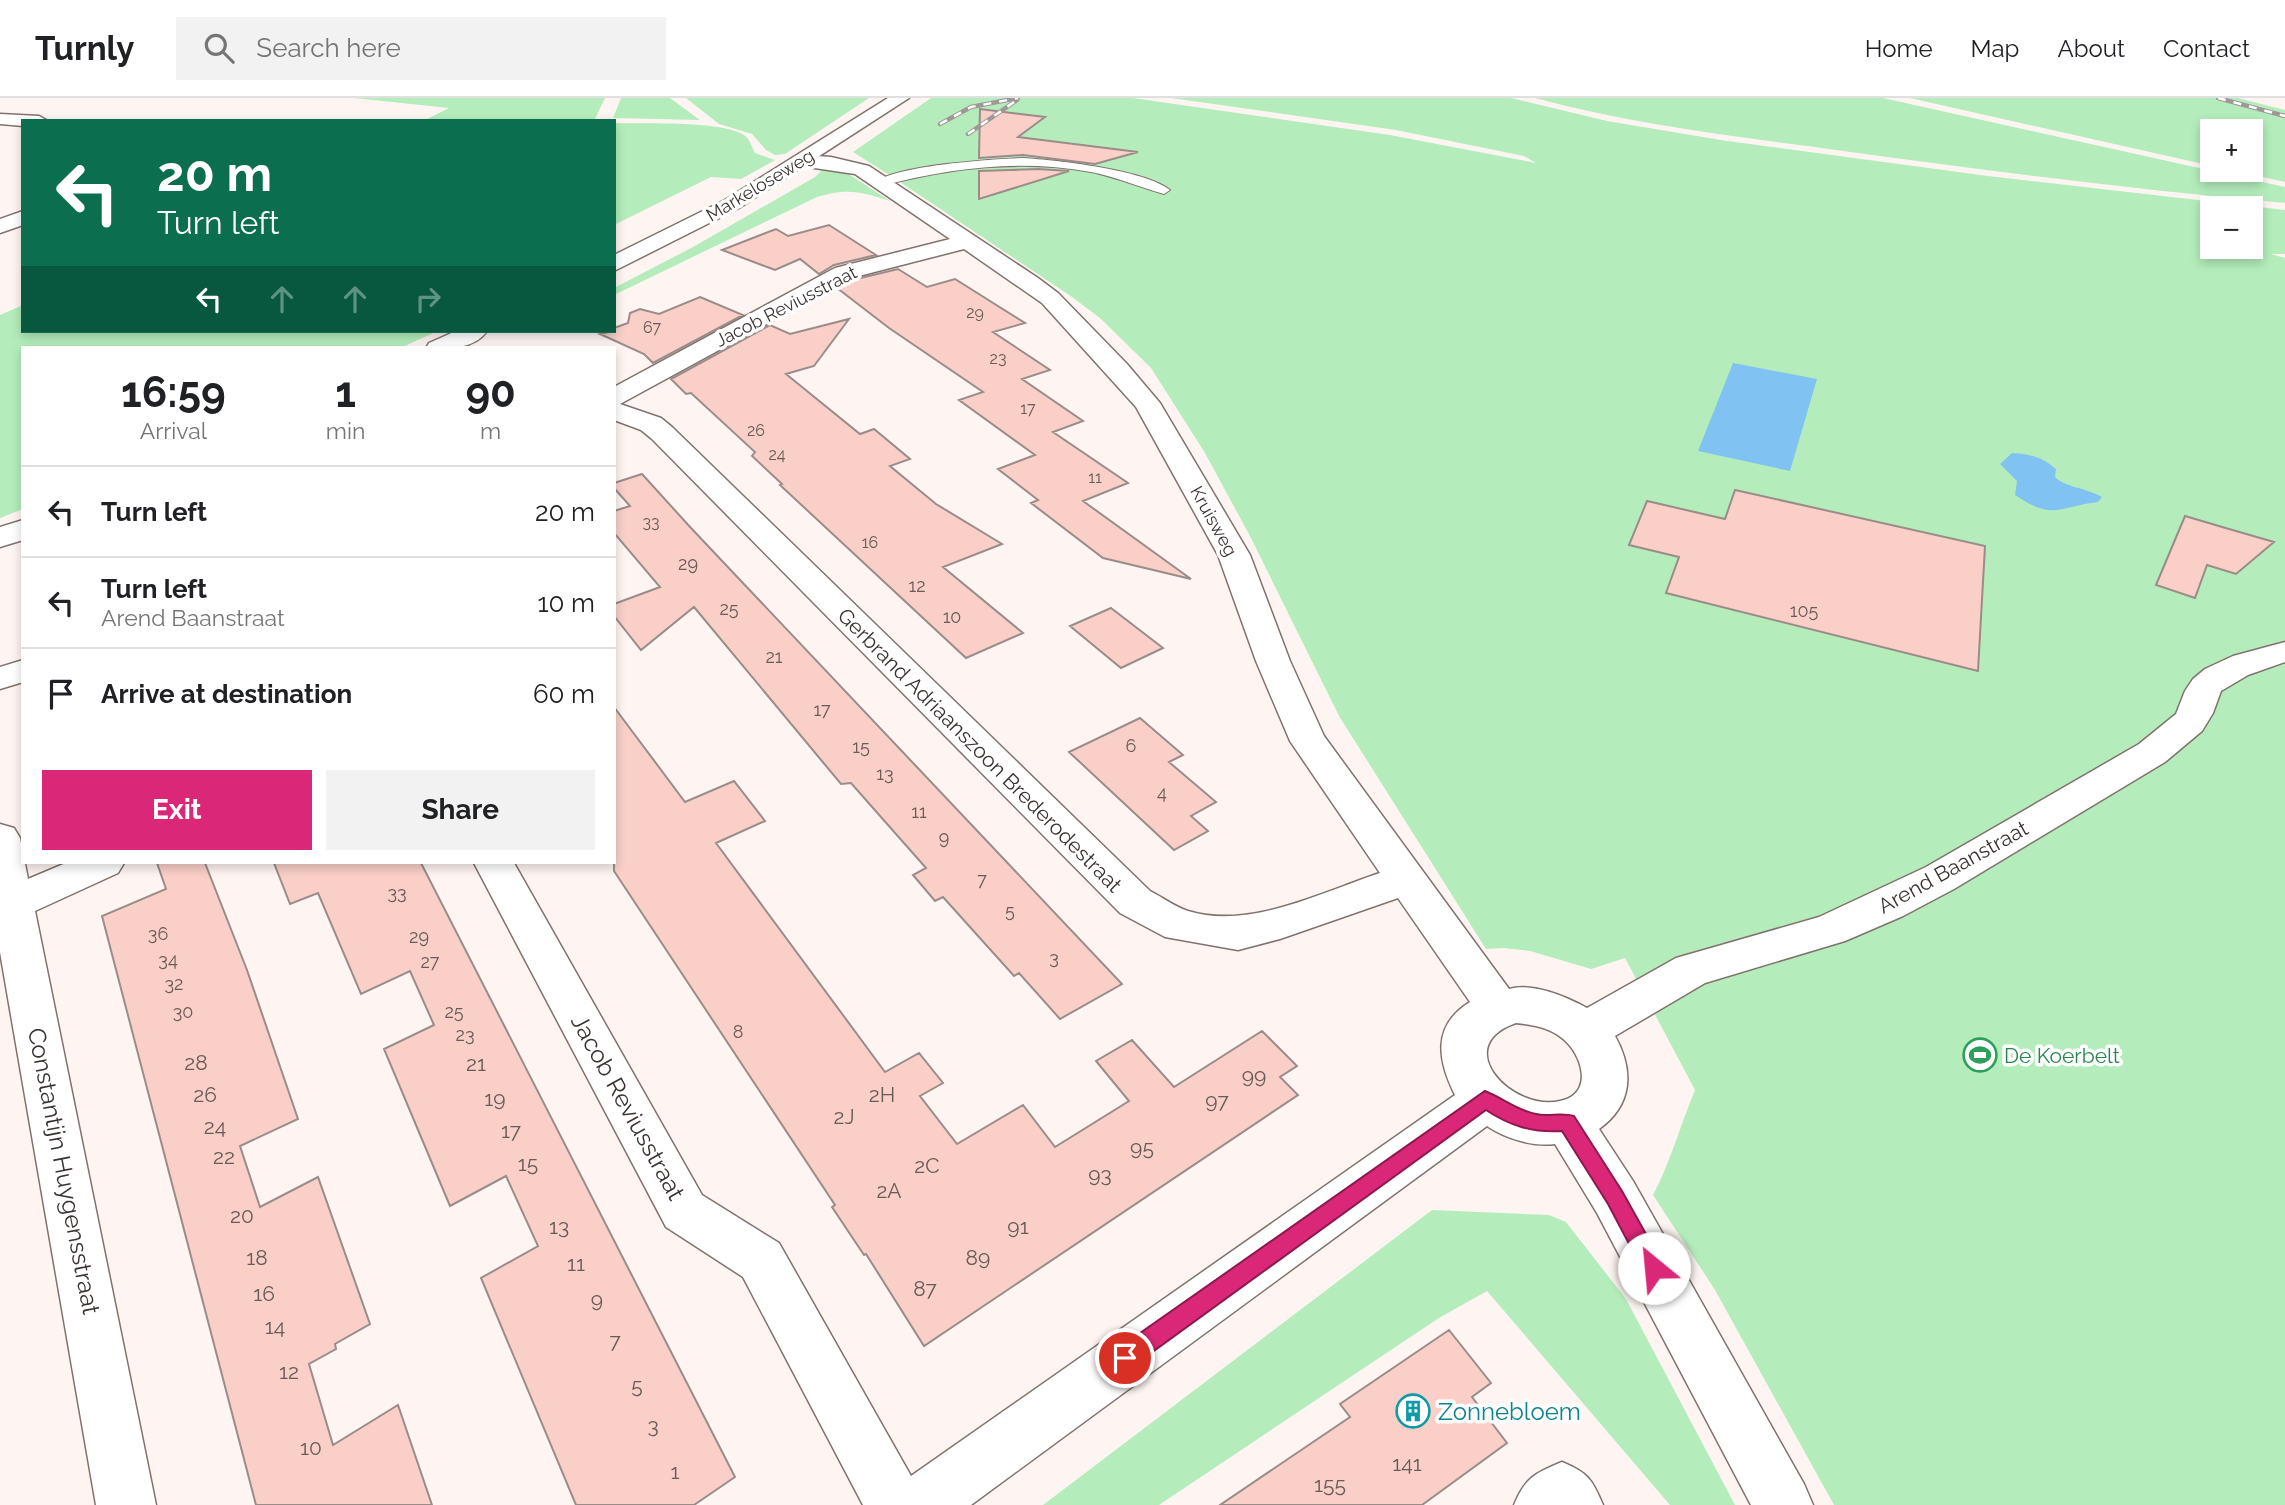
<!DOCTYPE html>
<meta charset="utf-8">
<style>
body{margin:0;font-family:Raleway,sans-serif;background:#f2f2f2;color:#202124;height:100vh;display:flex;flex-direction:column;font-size:26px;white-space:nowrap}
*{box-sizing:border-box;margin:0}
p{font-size:23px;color:#757577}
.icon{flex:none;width:38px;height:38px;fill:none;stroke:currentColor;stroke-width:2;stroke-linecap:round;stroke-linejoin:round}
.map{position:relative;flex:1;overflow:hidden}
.drawer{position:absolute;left:21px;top:248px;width:595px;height:518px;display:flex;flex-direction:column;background:#fff;border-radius:0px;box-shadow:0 4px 10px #0003}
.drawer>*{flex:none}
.banner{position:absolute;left:21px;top:21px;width:595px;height:214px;border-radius:0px;box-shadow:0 4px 10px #0003;background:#0b6e4f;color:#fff;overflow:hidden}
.controls{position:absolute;left:2200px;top:21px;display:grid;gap:14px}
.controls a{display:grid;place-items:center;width:63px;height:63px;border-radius:0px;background:#fff;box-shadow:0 4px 10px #0003;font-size:35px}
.pin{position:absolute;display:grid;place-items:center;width:60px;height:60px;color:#fff;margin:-30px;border:4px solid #fff;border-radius:50%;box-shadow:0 2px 7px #0007}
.me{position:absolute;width:77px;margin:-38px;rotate:332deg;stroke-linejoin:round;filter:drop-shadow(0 0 5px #0008)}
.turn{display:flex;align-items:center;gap:24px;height:147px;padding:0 21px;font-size:32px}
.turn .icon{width:91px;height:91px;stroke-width:2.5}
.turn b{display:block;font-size:49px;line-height:60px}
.lanes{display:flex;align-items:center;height:66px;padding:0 21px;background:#0003;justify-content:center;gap:35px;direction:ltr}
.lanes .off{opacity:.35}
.eta{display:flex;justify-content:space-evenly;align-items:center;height:119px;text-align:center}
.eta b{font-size:42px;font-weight:700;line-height:49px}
.cta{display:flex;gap:14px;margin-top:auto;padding:14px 21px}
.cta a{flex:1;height:80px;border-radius:0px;background:#db2777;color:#fff;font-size:28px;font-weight:700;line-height:80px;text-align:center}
.cta a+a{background:#f2f2f2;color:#202124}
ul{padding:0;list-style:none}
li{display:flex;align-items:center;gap:21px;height:91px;padding:0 21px;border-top:2px solid #e0e0e0}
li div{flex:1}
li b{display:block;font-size:26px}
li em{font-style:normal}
header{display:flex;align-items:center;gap:42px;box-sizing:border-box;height:98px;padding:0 35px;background:#fff;border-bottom:2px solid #e0e0e0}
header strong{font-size:33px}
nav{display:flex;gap:38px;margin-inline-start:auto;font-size:24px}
.search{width:490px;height:63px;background:#f2f2f2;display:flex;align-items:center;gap:18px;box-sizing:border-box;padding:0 24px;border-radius:0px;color:#757577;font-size:26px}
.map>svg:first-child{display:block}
.green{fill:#b4edbb;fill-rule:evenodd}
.water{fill:#80c3f3}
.building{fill:#f9cfc8;stroke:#9a8c89;stroke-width:2}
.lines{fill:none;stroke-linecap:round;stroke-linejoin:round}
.lane-casing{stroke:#80736e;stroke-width:2}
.street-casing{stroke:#80736e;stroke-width:3}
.secondary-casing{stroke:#80736e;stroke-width:3}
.lane{fill:#fff;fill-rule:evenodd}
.street{fill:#fff;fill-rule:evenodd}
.secondary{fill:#fff;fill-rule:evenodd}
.rail-casing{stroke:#9f9896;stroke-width:4.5}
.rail{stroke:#fff;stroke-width:2.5;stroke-dasharray:8;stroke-linecap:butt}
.route{fill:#db2777;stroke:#8e194d;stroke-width:2}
.labels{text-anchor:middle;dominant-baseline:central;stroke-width:7;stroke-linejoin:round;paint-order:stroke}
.far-number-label{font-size:16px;fill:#695b58}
.far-street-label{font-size:18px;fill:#393432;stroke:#fff}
.number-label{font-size:18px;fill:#695b58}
.street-label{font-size:21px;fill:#393432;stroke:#fff}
.leisure-label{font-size:21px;fill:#27864d;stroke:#fff;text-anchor:start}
.near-number-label{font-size:21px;fill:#695b58}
.near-street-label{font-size:24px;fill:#393432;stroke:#fff}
.near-culture-label{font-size:24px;fill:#0d838f;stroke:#fff;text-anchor:start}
</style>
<header>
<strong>Turnly</strong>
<div class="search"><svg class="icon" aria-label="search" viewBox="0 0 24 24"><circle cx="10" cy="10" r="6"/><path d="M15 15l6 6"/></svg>Search here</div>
<nav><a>Home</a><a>Map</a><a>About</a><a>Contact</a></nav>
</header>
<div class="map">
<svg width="2285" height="1407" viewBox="0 0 2285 1407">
<rect width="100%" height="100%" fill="#fef5f2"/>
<!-- green -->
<path class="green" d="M354,0H605L594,23H423L449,10Z
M621,0H670L700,22L613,20Z
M686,0H869L785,56L775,57L766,52L752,36L719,26Z
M931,0H1133L1390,37L1536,65L1524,58L1396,32L1171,0H1511L1607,23L1727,43L1988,78L2285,112V156H2271L2285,160V1407H1834L1715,1192L1653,1097C1671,1063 1680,1028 1695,992L1625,860L1591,871L1530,853L1503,850L1486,851L1339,618L1251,440L1205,355L1151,270L1100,220L1072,199L900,84L914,80L913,70L891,78L853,54ZM2212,110H2250V149H2212Z
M1535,0H1883L2285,89V105C2137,92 1990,73 1843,53C1740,39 1635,27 1535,0Z
M1910,0H2238L2285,12V84L2231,72H2250V33H2212V68Z
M614,25C645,26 719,22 744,37C750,41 751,48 755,55L775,62L741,81L711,79L614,127Z
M823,71L847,75L890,103C860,93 847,90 817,99L614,197V190L693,149L815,79Z
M23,207V233H438L400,250H23V411L0,420V217Z
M1432,1112L1549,1117L1566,1124L1626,1201L1735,1407H1670L1487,1193L1439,1220L1159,1407H1043Z"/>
<!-- water -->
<path class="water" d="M1733,265L1817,281L1790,373L1698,353Z
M2012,355C2030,356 2042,359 2056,371L2055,379C2064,389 2087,390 2102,399L2098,404C2058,409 2053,423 2015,397L2017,383L2000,366Z"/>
<!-- building -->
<path class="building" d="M980,11L1045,19L1018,39L1138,54L1095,66L1023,57L979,60Z
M1038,71L1069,73L979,101V73Z
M829,127L876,157L834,167L819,176L800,161L775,172L722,152L776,131L788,138Z
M898,171L927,189L955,181L1025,225L993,234L1050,272L1022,281L1083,323L1053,334L1128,385L1083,403L1191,481L1103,460L1031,405L1038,402L998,371L1035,357L959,302L983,294L889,230L837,190L852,182Z
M700,199L743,217L653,265L644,256L600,236L614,233V230L628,225L630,215L640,211L659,216Z
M849,221L814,268L786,276L860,336L874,331L910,361L890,368L936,406L1002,446L943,469L1023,535L966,560L780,387L782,386L752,358L755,354L691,295L686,296L671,281L770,227L790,236Z
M642,376L691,430L1122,886L1060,921L1019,875L1014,878L943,799L935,803L913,777L926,770L851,685L841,686L694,509L641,552L614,518V506L660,489L614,435V413L630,408L614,390V385Z
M1735,392L1985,448L1978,573L1666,495L1679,459L1629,447L1647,403L1725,421Z
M2185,418L2229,431L2274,444L2236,476L2207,467L2195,500L2156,487Z
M1111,510L1163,550L1121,570L1070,528Z
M614,609L685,704L734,683L765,723L716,745L885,974L919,955L943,985L920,998L957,1046L1023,1007L1055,1049L1129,1003L1096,963L1132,942L1174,989L1262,933L1297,968L1280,979L1298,997L924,1248L866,1156L864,1157L832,1109L835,1107L614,773Z
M1140,620L1183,657L1169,664L1216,704L1191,718L1208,733L1174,752L1069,654Z
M157,765H205L247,872L298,1021L240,1048L260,1109L318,1079L370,1226L335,1246L336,1251L309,1266L333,1347L398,1307L432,1407H256L102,818L166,791Z
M274,765H421L735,1379L694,1407H576L481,1180L538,1148L506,1078L450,1108L384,951L434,927L410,873L361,896L318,795L290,806Z
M1449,1232L1491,1285L1472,1299L1507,1345L1422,1407H1220L1350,1319L1340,1306Z"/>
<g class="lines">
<defs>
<path id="lane" d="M1023,60C1057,62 1145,72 1170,92L1164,96C1139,89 1116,79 1091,74C1019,61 951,70 881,88L875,84C899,67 992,61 1023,60Z"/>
<path id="street" d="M0,16L39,18L48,23H23V28L0,26Z
M801,57L831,59L869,68L1038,180L1058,195L1127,266L1160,305L1250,457L1290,563L1324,638L1509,891C1532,884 1567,899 1587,910L1676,860L1819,819L1926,769L2139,646L2176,616L2185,593L2193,581L2205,571L2233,558L2285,544V564L2248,577L2221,593L2213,615L2202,633L2165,664L1954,791L1903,818L1845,843L1705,885L1615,938C1634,972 1633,1007 1599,1031L1633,1083L1804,1386L1813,1407H1751L1597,1115L1555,1046C1532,1049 1505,1040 1487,1028L971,1407H863L743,1179L666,1129L474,765H514L702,1097L779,1145L911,1378L1455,997C1438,963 1431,928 1470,904L1398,800L1280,841L1238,852L1165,839L1120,815L652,341L641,332L614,322V289L835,170L950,141L855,76L794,67L791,63ZM964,151L1042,205L1136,309L1218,457L1256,563L1290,643L1380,775C1322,794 1249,832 1188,813C1175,809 1162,799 1150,793L672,329L661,320L620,306L851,180ZM1516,925C1533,927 1548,929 1562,940C1582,955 1595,996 1560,1003C1512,1014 1449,948 1516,925Z
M23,113V127L0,135V121Z
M23,562V584L0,591V569Z
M0,726L14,730L20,740L28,781L66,765H124L118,775L35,813L156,1407H96L0,854Z
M1562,1364C1588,1375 1592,1381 1603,1407H1514C1525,1380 1535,1375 1562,1364Z"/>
<path id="secondary" d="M888,0H909L739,110L614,173V157L725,102Z
M456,233H487C474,252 446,251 426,250L429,245Z
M23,422V442L0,449V429Z"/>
</defs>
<!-- lane casing -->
<use href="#lane" class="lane-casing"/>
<!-- street casing -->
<use href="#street" class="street-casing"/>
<!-- secondary casing -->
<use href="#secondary" class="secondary-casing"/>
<!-- lane -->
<use href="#lane" class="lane"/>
<!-- street -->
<use href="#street" class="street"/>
<!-- secondary -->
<use href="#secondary" class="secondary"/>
<defs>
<path id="rail" d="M2218,0L2285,18
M940,26L971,9L1018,0
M968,36L1017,2"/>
</defs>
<!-- rail casing -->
<use href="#rail" class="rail-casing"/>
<!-- rail -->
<use href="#rail" class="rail"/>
</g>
<!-- route -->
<path class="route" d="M1485,993C1503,1000 1516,1012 1536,1016C1548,1019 1561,1014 1574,1018L1622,1093L1661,1163L1664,1170L1661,1178L1654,1181L1646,1178L1608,1106L1562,1033C1533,1035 1510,1028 1486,1012L1133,1268L1125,1271L1116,1268L1113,1260L1116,1252Z"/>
<!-- icons -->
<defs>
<symbol id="stadium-ring" viewBox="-11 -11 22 22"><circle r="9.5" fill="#fff" stroke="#2e9e5b" stroke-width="1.5"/><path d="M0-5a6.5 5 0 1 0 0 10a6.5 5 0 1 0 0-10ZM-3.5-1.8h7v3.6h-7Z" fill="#2e9e5b"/></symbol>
<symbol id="building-ring" viewBox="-11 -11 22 22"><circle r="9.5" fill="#fff" stroke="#0f9aa8" stroke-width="1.5"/><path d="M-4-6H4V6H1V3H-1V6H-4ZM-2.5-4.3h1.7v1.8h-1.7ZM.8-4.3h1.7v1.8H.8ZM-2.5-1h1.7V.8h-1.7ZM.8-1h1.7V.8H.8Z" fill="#0f9aa8"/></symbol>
</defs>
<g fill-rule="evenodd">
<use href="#stadium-ring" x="1961" y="938" width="38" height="38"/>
<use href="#building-ring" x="1394" y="1294" width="38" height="38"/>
</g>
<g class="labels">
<!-- far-number labels -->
<g class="far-number-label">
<text x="975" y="214">29</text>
<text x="652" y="229">67</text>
<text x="998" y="260">23</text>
<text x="1028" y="310">17</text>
<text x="756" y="332">26</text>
<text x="777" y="356">24</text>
<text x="1095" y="379">11</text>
<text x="651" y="424">33</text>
<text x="870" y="444">16</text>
</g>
<!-- far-street labels -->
<g class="far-street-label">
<text transform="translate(760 87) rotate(-31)">Markeloseweg</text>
<text transform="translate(786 208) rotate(-27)">Jacob Reviusstraat</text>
<text transform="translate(1214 423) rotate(61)">Kruisweg</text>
</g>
<!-- number labels -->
<g class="number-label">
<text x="688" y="465">29</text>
<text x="917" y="487">12</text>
<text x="729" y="510">25</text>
<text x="1804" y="512">105</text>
<text x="952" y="518">10</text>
<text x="774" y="558">21</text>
<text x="822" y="611">17</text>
<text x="1131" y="647">6</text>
<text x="861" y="648">15</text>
<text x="885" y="675">13</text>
<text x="1162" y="694">4</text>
<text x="919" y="713">11</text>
<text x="944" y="739">9</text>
<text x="982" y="781">7</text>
<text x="397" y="794">33</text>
<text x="1010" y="812">5</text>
<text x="158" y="835">36</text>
<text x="419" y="838">29</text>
<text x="1054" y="859">3</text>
<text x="168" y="861">34</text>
<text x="430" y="863">27</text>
<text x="174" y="885">32</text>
<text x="183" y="913">30</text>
<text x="454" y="913">25</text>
<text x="738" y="933">8</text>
<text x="465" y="936">23</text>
</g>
<!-- street labels -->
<g class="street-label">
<text transform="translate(980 652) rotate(45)">Gerbrand Adriaanszoon Brederodestraat</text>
<text transform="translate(1953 769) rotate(-29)">Arend Baanstraat</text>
</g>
<!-- leisure labels -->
<g class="leisure-label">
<text x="2004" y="957">De Koerbelt</text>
</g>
<!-- near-number labels -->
<g class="near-number-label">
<text x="196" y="964">28</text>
<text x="476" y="965">21</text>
<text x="1254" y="977">99</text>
<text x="205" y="996">26</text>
<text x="882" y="996">2H</text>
<text x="495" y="1000">19</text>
<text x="1217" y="1002">97</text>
<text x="844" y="1018">2J</text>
<text x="215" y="1028">24</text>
<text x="511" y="1032">17</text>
<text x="1142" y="1049">95</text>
<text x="224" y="1058">22</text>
<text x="528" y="1065">15</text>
<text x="927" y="1067">2C</text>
<text x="1100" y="1076">93</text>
<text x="889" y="1092">2A</text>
<text x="242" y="1117">20</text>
<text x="559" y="1128">13</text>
<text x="1018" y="1128">91</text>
<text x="257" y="1159">18</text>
<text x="978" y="1159">89</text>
<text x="576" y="1165">11</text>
<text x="925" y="1190">87</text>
<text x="264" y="1195">16</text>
<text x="597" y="1201">9</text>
<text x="275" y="1228">14</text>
<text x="615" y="1242">7</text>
<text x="289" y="1273">12</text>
<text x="637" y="1287">5</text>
<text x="653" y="1327">3</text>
<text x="311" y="1349">10</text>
<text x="1407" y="1365">141</text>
<text x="675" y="1373">1</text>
<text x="1330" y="1386">155</text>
</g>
<!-- near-street labels -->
<g class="near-street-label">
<text transform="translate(628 1009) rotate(61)">Jacob Reviusstraat</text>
<text transform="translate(64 1073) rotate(79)">Constantijn Huygensstraat</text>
</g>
<!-- near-culture labels -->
<g class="near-culture-label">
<text x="1438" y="1313">Zonnebloem</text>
</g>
</g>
</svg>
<div class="controls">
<a>+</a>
<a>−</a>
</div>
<div class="pin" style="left:1125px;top:1260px;background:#d93025"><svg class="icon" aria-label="arrive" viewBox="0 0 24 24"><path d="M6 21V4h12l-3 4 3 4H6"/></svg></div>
<svg class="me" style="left:1654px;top:1170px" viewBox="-20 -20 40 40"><circle r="19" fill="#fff"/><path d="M0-13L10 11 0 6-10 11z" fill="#db2777"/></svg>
<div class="banner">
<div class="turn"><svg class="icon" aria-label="left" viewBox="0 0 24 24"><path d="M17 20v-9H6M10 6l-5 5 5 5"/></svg><div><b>20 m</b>Turn left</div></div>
<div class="lanes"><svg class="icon" aria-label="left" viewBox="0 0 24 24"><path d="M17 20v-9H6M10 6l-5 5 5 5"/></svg><svg class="icon off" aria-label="ahead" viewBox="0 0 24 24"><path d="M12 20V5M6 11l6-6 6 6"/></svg><svg class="icon off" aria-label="ahead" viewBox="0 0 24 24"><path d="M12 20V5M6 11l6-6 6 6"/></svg><svg class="icon off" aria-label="right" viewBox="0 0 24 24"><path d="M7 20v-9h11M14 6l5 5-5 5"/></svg></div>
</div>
<section class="drawer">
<div class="eta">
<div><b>16:59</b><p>Arrival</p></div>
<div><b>1</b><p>min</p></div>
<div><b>90</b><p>m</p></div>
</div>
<ul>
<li><svg class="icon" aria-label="left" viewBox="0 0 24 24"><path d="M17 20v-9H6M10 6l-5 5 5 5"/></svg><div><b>Turn left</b></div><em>20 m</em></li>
<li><svg class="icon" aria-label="left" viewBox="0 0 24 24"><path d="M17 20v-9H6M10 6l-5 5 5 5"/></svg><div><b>Turn left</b><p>Arend Baanstraat</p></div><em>10 m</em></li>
<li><svg class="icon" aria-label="arrive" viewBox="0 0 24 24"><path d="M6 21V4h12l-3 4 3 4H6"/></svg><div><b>Arrive at destination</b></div><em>60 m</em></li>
</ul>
<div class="cta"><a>Exit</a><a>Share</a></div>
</section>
</div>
